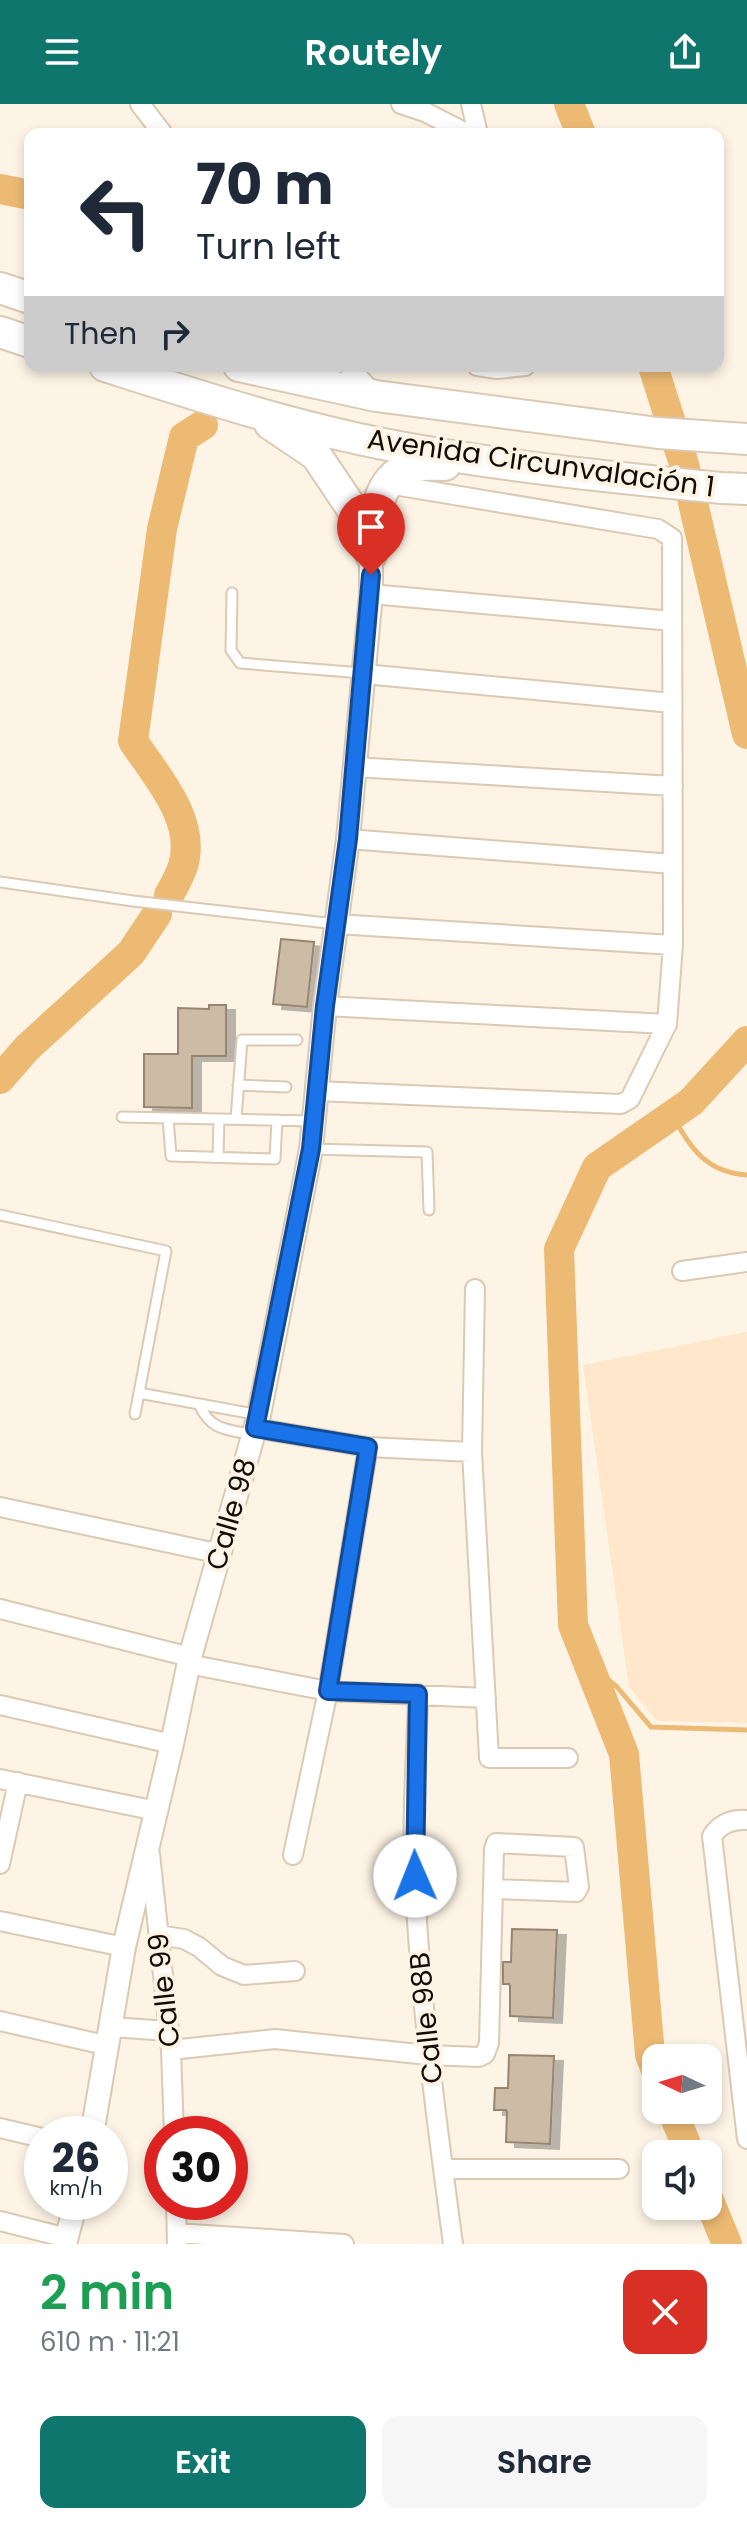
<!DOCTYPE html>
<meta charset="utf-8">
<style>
body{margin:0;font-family:Poppins,sans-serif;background:#f6f6f7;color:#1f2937;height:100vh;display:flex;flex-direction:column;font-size:30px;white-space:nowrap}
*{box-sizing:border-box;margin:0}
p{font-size:26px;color:#747a83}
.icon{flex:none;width:44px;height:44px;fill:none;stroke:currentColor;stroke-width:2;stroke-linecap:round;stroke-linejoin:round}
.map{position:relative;height:2140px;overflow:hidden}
.side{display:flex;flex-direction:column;background:#fff;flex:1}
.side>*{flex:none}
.top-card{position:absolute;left:24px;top:24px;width:700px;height:244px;border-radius:16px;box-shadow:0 4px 12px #0003;background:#fff;color:#1f2937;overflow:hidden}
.needle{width:52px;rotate:274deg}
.fabs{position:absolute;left:642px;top:1940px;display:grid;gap:16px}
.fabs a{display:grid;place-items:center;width:80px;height:80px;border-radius:16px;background:#fff;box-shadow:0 4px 12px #0003;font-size:40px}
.speed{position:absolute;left:24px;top:2012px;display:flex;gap:16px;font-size:40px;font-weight:700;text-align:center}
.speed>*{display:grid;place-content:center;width:104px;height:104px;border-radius:50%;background:#fff;box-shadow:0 4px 12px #0003;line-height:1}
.speed small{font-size:20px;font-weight:400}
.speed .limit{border:12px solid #d22;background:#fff;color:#111}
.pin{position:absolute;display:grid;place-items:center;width:68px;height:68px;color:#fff;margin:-82px -34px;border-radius:50% 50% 50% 0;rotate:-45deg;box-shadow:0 0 8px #0007}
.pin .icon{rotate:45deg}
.me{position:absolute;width:88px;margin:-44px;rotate:359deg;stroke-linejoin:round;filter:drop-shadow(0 0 6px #0008)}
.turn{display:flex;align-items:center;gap:28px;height:168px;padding:0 40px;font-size:36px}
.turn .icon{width:104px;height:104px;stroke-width:2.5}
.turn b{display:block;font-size:56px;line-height:68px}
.then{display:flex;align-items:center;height:76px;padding:0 40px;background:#0003;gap:16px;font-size:30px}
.round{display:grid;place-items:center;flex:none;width:84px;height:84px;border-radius:16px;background:#f6f6f7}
.summary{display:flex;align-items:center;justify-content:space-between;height:136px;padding:0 40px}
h1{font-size:48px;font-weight:600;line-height:60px;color:#1e9e55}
.action{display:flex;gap:16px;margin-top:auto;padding:16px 40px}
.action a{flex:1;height:92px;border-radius:16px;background:#0f766e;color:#fff;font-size:32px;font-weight:600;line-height:92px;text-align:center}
.action a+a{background:#f6f6f7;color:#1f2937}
header{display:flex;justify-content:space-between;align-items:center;height:104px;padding:0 40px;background:#0f766e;color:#fff;font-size:36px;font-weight:600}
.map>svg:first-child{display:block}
.built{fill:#fee7ca}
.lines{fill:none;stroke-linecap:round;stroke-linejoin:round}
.stream{stroke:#edba73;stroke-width:5}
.river{stroke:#edba73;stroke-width:30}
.building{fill:#ccbba5;stroke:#968671;stroke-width:2;filter:url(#shadow)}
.service-casing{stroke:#dbc9b3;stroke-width:13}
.minor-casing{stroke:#dbc9b3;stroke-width:22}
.tertiary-casing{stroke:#dbc9b3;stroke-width:26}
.primary-casing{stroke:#dbc9b3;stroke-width:34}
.service{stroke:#fff;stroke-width:9}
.minor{stroke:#fff;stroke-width:18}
.tertiary{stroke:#fff;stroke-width:22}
.primary{stroke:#fff;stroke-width:30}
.route-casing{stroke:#114b97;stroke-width:20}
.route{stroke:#1a73e8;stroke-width:14}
.labels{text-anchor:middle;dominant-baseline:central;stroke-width:8;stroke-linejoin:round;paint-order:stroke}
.street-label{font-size:28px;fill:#120c05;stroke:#fef4e6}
</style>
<header><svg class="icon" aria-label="menu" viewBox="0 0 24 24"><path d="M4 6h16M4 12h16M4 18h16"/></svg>Routely<svg class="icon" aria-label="share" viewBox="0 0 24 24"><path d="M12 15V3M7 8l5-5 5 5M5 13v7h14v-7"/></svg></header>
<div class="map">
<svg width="747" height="2140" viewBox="0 0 747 2140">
<defs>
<filter id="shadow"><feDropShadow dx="9" dy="5" stdDeviation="0" flood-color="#0004"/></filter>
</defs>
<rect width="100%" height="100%" fill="#fef4e6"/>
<!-- built -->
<path class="built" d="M747,1228V1619L657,1617L629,1583L583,1261Z"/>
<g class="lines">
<!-- stream -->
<path class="stream" d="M672,1011C691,1044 705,1068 747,1071
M587,1558L617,1583L651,1623L747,1626"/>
<!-- river -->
<path class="river" d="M569,0L581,30
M0,85L30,91
M653,262L684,360L747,630
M169,791C174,782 180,772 183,762C197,716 156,672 133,637L162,425L184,333L203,321
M0,975L27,944L131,849L157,810
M656,1966L650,1951L624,1650L573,1521L559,1145L597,1063L691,998L747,937
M672,2006L690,2050
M708,2094L727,2140"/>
</g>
<!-- building -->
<path class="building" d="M281,835L314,838L307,903L273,900Z
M209,901H226V952H192V1004L144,1003V950H178V904L209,905Z
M512,1825L557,1826L553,1914L510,1912V1882L509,1880H503V1858H511Z
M509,1951L554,1952L550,2040L506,2038L507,2008L506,2006H494L495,1984H508Z"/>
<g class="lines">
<defs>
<path id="service" d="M232,489L231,546L240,559L362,569
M0,778L133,797L336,820
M238,981L286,983
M122,1013L313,1017
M168,1014L171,1052L275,1055L277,1016
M236,1015L242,936H297
M311,1045L427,1048L429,1106
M218,1053L219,1015
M0,1111L166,1147L135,1310
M139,1289L259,1311
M200,1302C211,1327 228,1325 253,1331"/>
<path id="minor" d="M140,0L163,30
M401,0L425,8L468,30
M471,0L478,30
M348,262L371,287
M477,262L497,265L525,262
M371,490L672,517
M364,570L672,599
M354,663L673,682
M348,735L673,760
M336,820L673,841
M325,902L667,920
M316,987L621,1000L630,995L667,920L673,841L672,434L658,425L388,380
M682,1167L747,1158
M475,1185L472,1348L489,1654H568
M255,1324L368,1343L472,1348
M0,1403L221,1450
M0,1505L190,1553
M188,1560L328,1587L486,1594
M418,1590C417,1644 412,1700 414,1754C418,1883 436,2012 453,2140
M0,1601L172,1640
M0,1675L157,1707
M747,1716C732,1715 720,1720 712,1732L747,2035
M150,1750L171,1946L174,2030
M293,1751L328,1587L368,1343
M0,1760L18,1678
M0,1817L124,1843
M158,1831L184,1835L199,1843L222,1862L244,1871L295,1867
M0,1917L109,1942
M112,1923L168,1927
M171,1946L275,1935L428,1951L479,1953L485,1950L489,1939L494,1745L496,1739L574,1743L579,1783L576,1788L494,1785
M0,2024L42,2034
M443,2065H619
M176,2098L177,2140
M0,2117L67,2134
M177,2129L344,2140"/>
<path id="tertiary" d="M92,2030L124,1843L172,1640L190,1553L259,1311L311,1045L325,902L348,735L371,490V451
M65,2140L76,2098"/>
<path id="primary" d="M0,184L30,194
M0,228L30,238
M105,262C199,292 291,322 388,341C498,362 610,373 721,384L747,385
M239,262L376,292L658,329L747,335
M270,320L316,351L359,415L369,444
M371,451C374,423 374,382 402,366C414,359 431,361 445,361"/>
</defs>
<!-- service casing -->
<use href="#service" class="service-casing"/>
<!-- minor casing -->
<use href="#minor" class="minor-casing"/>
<!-- tertiary casing -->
<use href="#tertiary" class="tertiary-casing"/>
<!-- primary casing -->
<use href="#primary" class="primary-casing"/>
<!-- service -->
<use href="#service" class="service"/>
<!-- minor -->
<use href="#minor" class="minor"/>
<!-- tertiary -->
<use href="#tertiary" class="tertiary"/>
<!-- primary -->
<use href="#primary" class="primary"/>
</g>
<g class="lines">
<defs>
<path id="route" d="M371,471L348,735L325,902L311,1045L255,1324L368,1343L328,1587L418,1590L415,1772"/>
</defs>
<!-- route casing -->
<use href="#route" class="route-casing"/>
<!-- route -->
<use href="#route" class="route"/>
</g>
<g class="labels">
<!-- street labels -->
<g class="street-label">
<text transform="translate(541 359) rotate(8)">Avenida Circunvalación 1</text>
<text transform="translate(231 1410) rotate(-74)">Calle 98</text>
<text transform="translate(164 1886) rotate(-96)">Calle 99</text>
<text transform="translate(426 1914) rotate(-96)">Calle 98B</text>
</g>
</g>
</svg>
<div class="fabs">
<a><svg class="needle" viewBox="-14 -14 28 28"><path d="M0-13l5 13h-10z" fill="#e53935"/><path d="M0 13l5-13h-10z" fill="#747a83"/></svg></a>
<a><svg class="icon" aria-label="sound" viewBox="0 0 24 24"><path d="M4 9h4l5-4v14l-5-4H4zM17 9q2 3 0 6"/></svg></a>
</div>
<div class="speed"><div>26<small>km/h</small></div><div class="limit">30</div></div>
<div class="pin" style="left:371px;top:471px;background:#d93025"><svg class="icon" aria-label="arrive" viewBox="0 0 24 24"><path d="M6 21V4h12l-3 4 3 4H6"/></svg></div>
<svg class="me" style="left:415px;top:1772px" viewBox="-20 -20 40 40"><circle r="19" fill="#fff"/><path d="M0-13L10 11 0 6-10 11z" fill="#1a73e8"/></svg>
<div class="top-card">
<div class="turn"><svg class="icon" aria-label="left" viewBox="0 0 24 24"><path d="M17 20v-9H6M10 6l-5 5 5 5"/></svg><div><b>70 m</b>Turn left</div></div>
<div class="then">Then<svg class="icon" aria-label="right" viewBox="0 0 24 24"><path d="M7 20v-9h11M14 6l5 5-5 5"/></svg></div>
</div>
</div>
<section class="side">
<div class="summary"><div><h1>2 min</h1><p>610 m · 11:21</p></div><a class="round" style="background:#d93025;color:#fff"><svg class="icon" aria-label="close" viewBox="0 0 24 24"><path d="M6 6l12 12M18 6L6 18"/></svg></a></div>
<div class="action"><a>Exit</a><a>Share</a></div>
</section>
